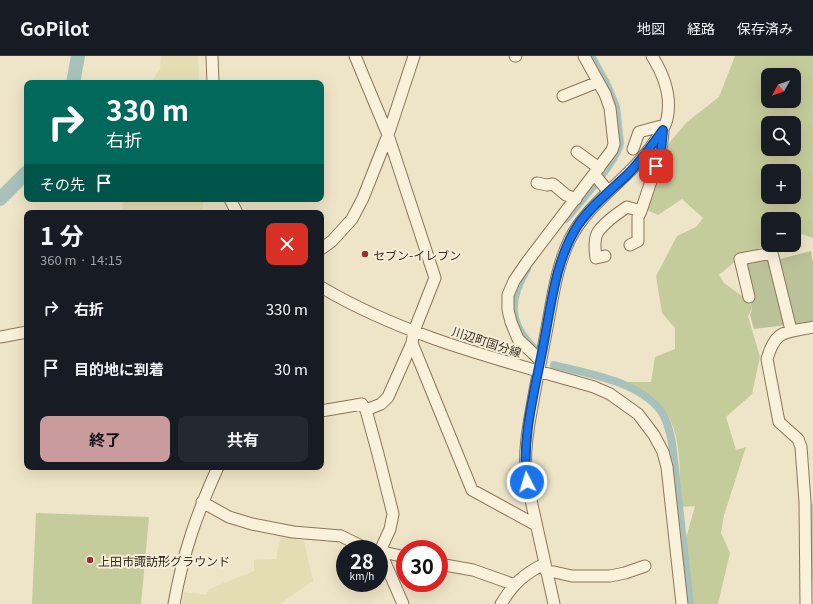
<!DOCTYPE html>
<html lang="ja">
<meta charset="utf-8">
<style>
body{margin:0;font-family:Georgia,"Noto Sans JP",serif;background:#242831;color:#f1f3f6;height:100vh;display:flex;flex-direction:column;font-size:15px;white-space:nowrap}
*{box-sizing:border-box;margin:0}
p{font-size:13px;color:#9ea1a6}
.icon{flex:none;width:22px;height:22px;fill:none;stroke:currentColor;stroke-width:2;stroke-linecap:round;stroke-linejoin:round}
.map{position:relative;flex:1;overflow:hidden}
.sheet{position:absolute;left:24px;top:154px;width:300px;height:260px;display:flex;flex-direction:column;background:#171b24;border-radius:8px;box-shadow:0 4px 16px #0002}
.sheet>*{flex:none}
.hud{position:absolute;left:24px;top:24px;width:300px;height:122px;border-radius:8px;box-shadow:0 4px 16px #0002;background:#00695c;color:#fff;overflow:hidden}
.needle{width:26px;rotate:230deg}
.controls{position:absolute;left:761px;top:12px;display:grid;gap:8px}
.controls a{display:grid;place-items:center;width:40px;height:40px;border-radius:8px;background:#171b24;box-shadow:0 4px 16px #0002;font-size:20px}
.speed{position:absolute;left:336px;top:484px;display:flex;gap:8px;font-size:20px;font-weight:700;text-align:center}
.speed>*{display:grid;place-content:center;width:52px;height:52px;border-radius:50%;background:#171b24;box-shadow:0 4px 16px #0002;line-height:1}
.speed small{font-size:10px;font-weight:400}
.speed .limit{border:6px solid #d22;background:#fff;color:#111}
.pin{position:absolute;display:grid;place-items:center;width:34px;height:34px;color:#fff;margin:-17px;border-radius:8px;box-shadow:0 2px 6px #0006}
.me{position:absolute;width:44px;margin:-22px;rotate:355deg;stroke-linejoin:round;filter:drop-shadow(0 0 3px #0008)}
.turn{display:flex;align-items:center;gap:14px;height:84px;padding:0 16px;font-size:18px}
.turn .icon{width:52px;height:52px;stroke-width:2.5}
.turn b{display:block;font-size:28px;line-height:34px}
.then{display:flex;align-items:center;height:38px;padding:0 16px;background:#0003;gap:8px;font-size:15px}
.round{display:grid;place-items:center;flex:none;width:42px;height:42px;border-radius:8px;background:#242831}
.overview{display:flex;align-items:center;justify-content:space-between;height:68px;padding:0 16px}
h1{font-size:24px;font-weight:700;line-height:30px}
.primary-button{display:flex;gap:8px;margin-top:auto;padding:8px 16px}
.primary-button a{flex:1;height:46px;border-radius:8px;background:#c99b9c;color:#111;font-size:16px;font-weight:700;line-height:46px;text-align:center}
.primary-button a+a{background:#242831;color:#f1f3f6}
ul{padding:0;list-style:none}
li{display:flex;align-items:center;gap:12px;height:60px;padding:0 16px}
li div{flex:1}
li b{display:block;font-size:15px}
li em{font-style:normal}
header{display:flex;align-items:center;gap:24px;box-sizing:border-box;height:56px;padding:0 20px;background:#171b24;border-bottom:1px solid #363941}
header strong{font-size:19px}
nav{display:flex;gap:22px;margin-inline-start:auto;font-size:14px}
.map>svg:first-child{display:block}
.farmland{fill:#e4ddb4}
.green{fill:#c5cc9b;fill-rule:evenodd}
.cemetery{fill:#bbc299}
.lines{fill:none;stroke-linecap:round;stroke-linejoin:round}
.canal{stroke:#a8c2bb;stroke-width:8}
.river{stroke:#a8c2bb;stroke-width:14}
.minor-casing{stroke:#8a765c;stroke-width:13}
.minor{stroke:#f9f1da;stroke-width:11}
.route-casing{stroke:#114b97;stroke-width:10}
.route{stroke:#1a73e8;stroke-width:7}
.poi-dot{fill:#98302d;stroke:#f5eed7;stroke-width:1.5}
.labels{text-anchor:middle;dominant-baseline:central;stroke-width:4;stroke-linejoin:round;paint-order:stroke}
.poi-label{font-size:12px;fill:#3a2d20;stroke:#f5eed7;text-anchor:start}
.street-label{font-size:12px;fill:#3a2d20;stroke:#f5eed7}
</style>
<header>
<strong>GoPilot</strong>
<nav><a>地図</a><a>経路</a><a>保存済み</a></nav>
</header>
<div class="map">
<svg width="813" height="548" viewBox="0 0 813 548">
<rect width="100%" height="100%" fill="#eee4c7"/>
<!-- farmland -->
<path class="farmland" d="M161,0H198L199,27H151L160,13Z
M123,143H203V157H122Z
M281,479L304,485L313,525L280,548H182L184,536L206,539L209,533L254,515V504L276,503Z"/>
<!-- green -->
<path class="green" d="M735,0H813V182L796,176L794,177V163H768V188L739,202L719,219L724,227L749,245L752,252L748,260L760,301L752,338L726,361L736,394L746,391L724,459L721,477L730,497L718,548H691L685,486L695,450L681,451C679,415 684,370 656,344C647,336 635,331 624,326H651L655,301L675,293V272L662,257L656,220L677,180L696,171L703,162L682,143L658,159L647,154L669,87L687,66L719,41ZM768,19H794V45H768ZM768,67H794V93H768ZM768,115H794V141H768Z
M813,447V526L809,525V451Z
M36,457L149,461L141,548H32Z"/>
<!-- cemetery -->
<path class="cemetery" d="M811,195L813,206V265L809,269L792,270L776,204Z
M769,199L787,269L754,273L750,259L752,253L742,206Z"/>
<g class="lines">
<!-- canal -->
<path class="canal" d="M566,163C579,147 617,105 620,87L616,51L607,29L591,0
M527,213C509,243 508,266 533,291
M554,309C589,318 638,325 661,355C667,364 670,376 672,387L690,548"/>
<!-- river -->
<path class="river" d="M73,27L78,0
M0,143L27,116"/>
<defs>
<path id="minor" d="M212,0L213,27
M355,0L388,79L435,222L414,275L412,287L472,434L536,469
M515,0H516
M584,0L605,38L610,52L614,88L612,94L594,118L608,135
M563,40L598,26
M633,93L639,76L665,69
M577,96L599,112
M537,127L547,129L553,128L566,139L576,143
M230,143L237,157
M630,189L638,185V161L641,155L661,95L663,76
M321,193L332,185L352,163L363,142L388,79L414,0
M605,200L596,202C595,195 594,182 598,176C604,167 618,157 627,151L641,155
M321,231C405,281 501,304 594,331L610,338L638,358L654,379L663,396L667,411L682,548
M749,241L740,203L772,197L791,274
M0,281L27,276
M541,305L518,283L511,266L508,254V239L514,225L527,206L594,118
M366,354L381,348L388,341L412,287
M321,355L362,348L366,354L378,398L393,458L390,473L380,495L403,548
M202,446L229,461L252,468L293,476L341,480L363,491L371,493
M379,495L405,501
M439,508L473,514L515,529
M546,515L554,516L572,520H610L625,517L645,510
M174,548C183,497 197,457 218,411
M501,548C513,528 524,518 544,508
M554,548L527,426C523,399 528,372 533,345C537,322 542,300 546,277C552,246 556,211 570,183C590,144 632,121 655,85C660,78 665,72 667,63C672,41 664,19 652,0
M806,548L805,446L801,391L798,383L779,366L767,303C776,272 786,277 813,271"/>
</defs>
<!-- minor casing -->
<use href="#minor" class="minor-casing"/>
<!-- minor -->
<use href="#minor" class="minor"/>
</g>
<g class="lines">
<defs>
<path id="route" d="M527,426C521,384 535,334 543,291C551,251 555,204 578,169C591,150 610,135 627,119C641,105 652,89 663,74L661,95L656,110"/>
</defs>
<!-- route casing -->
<use href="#route" class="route-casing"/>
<!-- route -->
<use href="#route" class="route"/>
</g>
<!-- markers -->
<g class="poi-dot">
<circle cx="365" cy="198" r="4"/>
<circle cx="90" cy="504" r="4"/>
</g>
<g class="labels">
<!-- poi labels -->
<g class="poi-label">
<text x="373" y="198">セブン-イレブン</text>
<text x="98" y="504">上田市諏訪形グラウンド</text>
</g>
<!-- street labels -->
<g class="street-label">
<text transform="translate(487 285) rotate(18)">川辺町国分線</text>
</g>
</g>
</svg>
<div class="controls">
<a><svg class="needle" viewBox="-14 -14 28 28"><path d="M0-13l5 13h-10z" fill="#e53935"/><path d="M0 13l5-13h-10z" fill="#9ea1a6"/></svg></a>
<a><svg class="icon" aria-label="search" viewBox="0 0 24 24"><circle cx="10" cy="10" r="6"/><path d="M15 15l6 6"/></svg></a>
<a>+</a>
<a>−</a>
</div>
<div class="speed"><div>28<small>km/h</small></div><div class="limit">30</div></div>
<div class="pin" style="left:656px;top:110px;background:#d93025"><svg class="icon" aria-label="arrive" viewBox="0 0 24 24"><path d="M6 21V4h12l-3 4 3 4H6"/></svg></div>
<svg class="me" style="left:527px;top:426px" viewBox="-20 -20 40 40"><circle r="17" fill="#1a73e8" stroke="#fff" stroke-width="3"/><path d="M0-11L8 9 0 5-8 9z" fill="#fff"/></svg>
<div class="hud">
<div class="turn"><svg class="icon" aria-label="right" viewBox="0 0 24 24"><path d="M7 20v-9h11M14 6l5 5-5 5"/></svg><div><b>330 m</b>右折</div></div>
<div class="then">その先<svg class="icon" aria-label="arrive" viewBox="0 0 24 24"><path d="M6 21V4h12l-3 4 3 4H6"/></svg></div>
</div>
<section class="sheet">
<div class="overview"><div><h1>1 分</h1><p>360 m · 14:15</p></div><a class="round" style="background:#d93025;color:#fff"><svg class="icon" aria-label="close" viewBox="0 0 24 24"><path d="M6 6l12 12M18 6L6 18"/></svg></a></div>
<ul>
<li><svg class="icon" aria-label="right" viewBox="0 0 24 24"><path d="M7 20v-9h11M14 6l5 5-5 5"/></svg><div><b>右折</b></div><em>330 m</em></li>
<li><svg class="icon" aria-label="arrive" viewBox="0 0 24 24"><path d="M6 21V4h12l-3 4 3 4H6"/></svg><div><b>目的地に到着</b></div><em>30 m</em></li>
</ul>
<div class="primary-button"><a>終了</a><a>共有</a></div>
</section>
</div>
